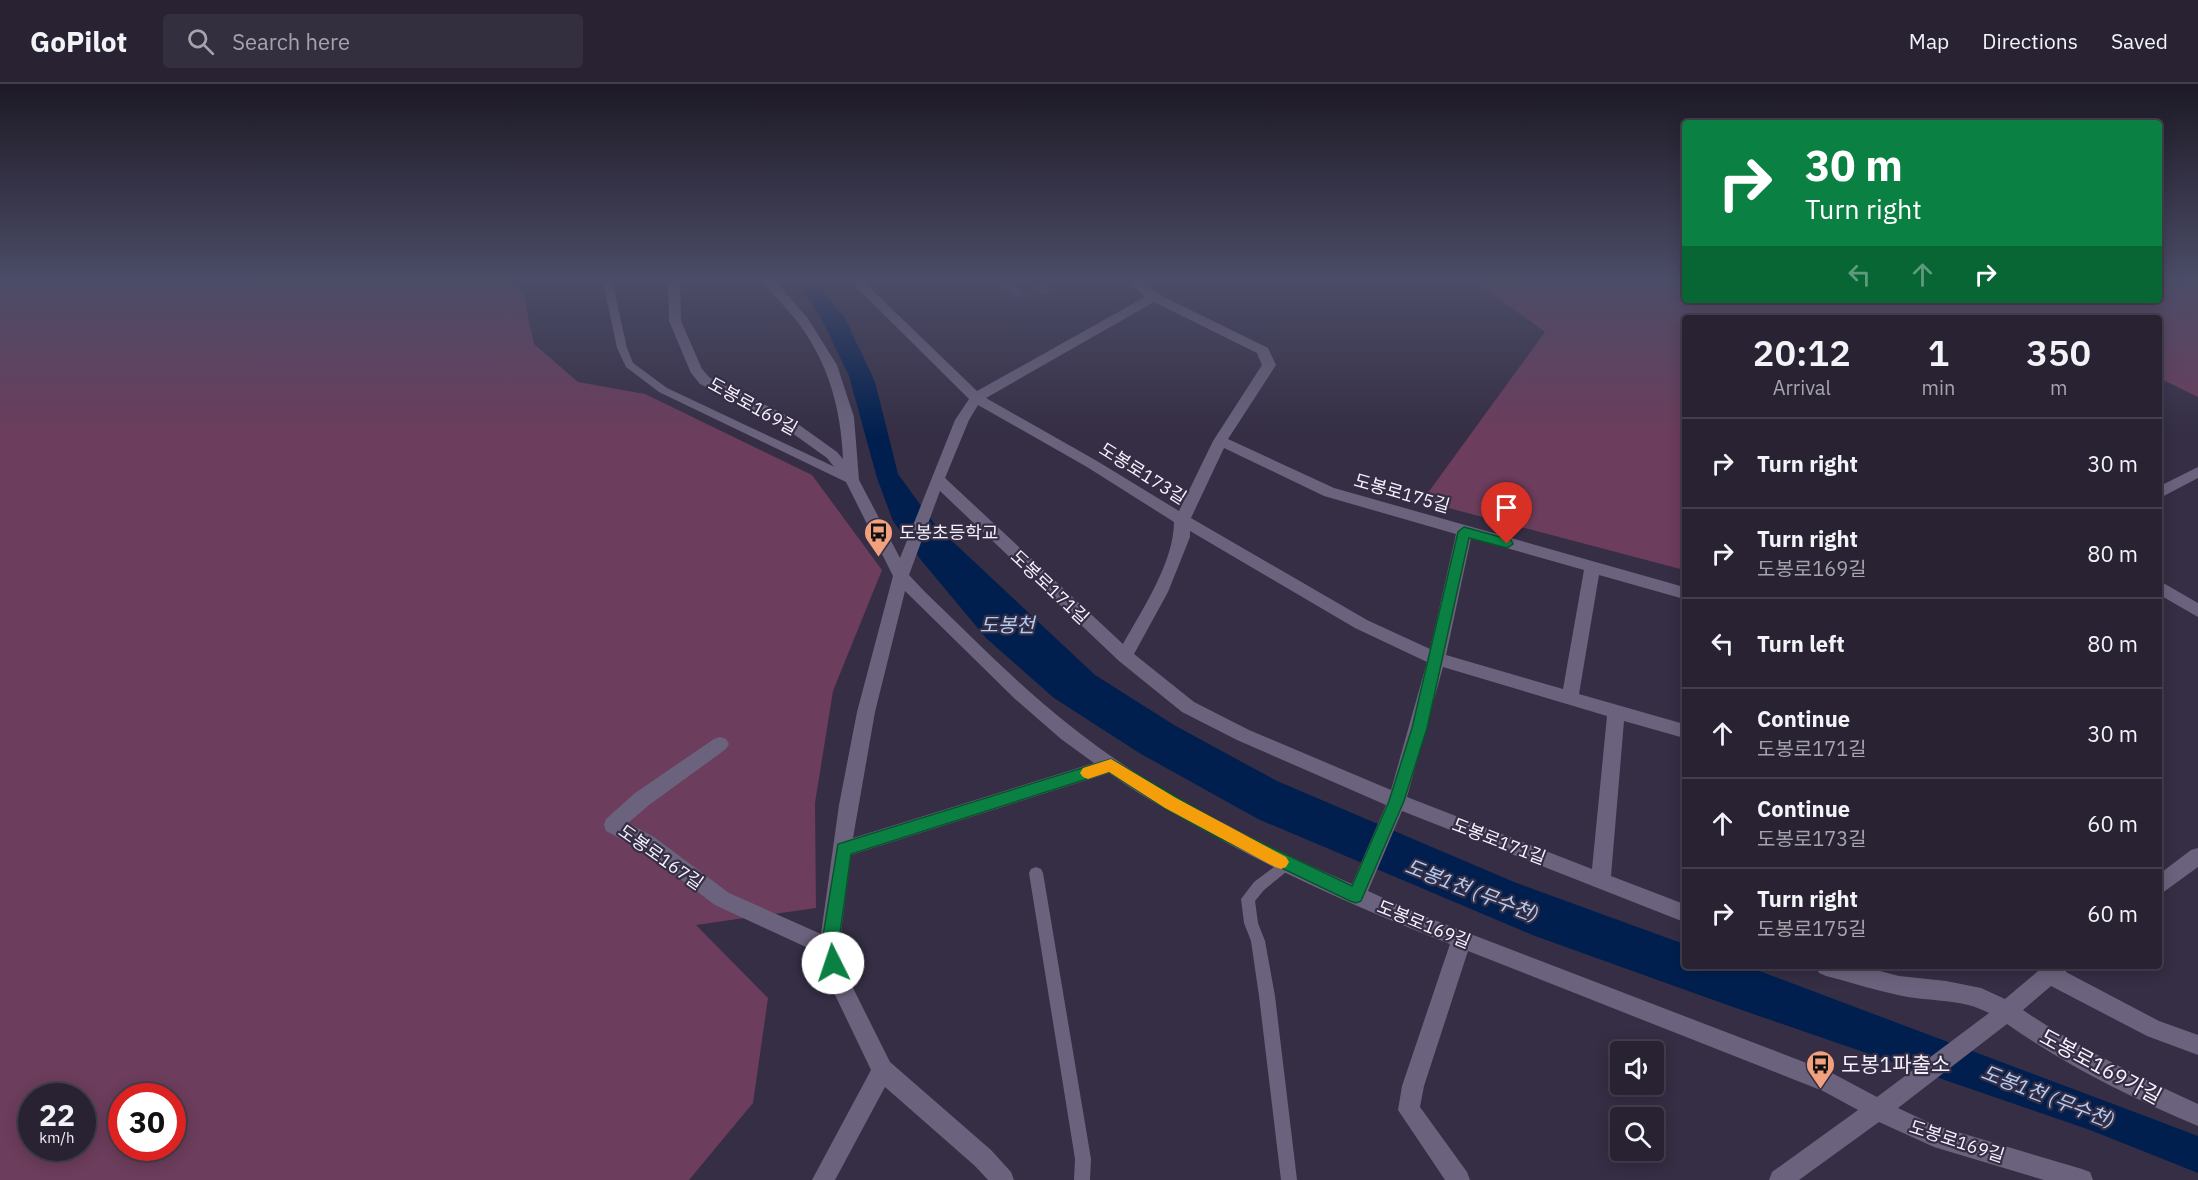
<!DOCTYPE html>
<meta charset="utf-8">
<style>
body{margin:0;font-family:"IBM Plex Sans","Noto Sans KR",sans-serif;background:#342f3f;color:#f1f3f6;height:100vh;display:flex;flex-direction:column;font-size:22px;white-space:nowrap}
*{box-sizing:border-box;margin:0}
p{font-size:20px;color:#a5a4ac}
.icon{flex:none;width:33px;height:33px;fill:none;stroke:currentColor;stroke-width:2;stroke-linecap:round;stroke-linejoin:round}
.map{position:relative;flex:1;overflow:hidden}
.side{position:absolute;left:1682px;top:231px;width:480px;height:654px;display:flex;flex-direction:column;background:#282233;border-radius:6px;box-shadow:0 3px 15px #0003,0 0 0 2px #443f4e}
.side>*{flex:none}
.guide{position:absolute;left:1682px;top:36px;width:480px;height:183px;border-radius:6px;box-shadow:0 3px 15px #0003,0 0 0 2px #443f4e;background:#0b8043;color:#fff;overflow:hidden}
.controls{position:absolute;left:1610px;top:957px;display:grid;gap:12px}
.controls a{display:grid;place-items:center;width:54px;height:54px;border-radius:6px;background:#282233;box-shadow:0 3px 15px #0003,0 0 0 2px #443f4e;font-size:30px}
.speed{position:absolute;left:18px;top:999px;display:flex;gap:12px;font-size:30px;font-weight:700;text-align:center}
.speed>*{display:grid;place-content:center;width:78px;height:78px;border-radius:50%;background:#282233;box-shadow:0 3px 15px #0003,0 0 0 2px #443f4e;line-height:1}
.speed small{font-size:15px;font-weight:400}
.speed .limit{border:9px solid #d22;background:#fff;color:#111}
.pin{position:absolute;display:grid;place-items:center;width:51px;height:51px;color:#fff;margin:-62px -26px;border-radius:50% 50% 50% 0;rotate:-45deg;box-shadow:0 0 6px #0007}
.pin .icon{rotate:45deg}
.me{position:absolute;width:66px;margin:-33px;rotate:356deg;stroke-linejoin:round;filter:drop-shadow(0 0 4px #0008)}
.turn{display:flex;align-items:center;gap:21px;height:126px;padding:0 24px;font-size:27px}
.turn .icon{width:78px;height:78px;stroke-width:2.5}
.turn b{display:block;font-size:42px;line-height:51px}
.lanes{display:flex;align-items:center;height:57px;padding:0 24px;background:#0003;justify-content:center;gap:30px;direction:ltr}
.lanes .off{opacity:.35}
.eta{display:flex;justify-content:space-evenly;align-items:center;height:102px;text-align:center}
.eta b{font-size:36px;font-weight:600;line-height:42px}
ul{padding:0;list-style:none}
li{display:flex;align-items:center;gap:18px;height:90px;padding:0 24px;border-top:2px solid #443f4e}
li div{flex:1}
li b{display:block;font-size:22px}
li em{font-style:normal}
header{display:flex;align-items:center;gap:36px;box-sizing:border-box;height:84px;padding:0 30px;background:#282233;border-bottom:2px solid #443f4e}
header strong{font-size:28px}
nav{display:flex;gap:33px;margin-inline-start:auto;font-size:21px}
.search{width:420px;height:54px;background:#342f3f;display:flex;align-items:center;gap:15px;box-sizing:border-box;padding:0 21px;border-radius:6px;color:#a5a4ac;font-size:22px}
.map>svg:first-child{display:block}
.green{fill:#6c3d5c;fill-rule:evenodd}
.water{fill:#001f4f}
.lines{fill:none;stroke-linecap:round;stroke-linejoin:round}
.service{fill:#6b637d;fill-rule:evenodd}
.minor{fill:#6b637d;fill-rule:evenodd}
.wall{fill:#683872}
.shaded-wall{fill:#552e5d}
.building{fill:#794185;stroke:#552e5d;stroke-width:1.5}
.route{fill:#0b8043;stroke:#07532c;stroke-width:1.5}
.slow{fill:#f59e0b}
.labels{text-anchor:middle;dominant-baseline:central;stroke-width:4.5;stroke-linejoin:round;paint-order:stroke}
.street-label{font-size:18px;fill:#f5f1fd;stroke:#352e44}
.poi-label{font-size:18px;fill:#f5f1fd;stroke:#352e44;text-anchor:start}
.water-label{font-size:20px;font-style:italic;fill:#b1ccf2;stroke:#352e44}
.near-poi-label{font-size:21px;fill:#f5f1fd;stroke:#352e44;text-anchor:start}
.near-street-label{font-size:21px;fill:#f5f1fd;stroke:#352e44}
</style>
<header>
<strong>GoPilot</strong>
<div class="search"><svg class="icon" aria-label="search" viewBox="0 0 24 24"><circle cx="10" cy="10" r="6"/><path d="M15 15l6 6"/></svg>Search here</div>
<nav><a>Map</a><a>Directions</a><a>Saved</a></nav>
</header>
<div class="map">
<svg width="2198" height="1096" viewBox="0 0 2198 1096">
<rect width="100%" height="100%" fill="#352e44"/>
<!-- green -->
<path class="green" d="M0,197H508L523,209L534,260L578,298L645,310L812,391L882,486L833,607L815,719L816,824L696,841L768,914L753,1019L689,1096H0ZM32,1012H82V1064H32ZM122,1012H172V1064H122Z
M1463,197H1684V216H2158L2159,197H2198V313L2159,294L2158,234H1684V486L1422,417L1545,248L1477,198Z"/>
<!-- water -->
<path class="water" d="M794,197H815L845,234L875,298L898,390L936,442L1095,591L1174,641L1277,697L1514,798L1684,860V882H1746L2198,1052V1089L2090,1046L1733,923L1535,852L1258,735L1141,670L1054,614L986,554L921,476L893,437L877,394L849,292L822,236L800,203Z"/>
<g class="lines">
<!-- service -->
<path class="service" d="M603,197H612L627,264L633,279L667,304L856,393L857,396L856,399H848L659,308L626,283L617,264Z
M1286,774L1291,776L1293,780L1291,784L1264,806L1255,817L1258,839L1265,857L1275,912L1297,1096H1281L1259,912L1251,857L1244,839L1241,815L1254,798Z
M1036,783L1041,785L1043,789L1091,1075L1090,1096H1074L1075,1075L1029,789L1031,785Z"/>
<!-- minor -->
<path class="minor" d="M668,197H680L681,237L702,285L710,294L784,330L837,368L843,375C841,324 828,277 796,236C785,222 773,211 762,197H775L807,233L837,281L854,333L859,396L900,474L955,336L969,315L850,197H863L977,307L1145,213L1127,197H1141L1158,210L1268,264L1276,281L1228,355L1334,404L1684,503V515L1599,491L1579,610L1684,640V654L1624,637L1611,792L1684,820V838L1402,727L1368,807L1421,831L1830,988L1877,1013L1989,929C1961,914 1928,918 1898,911C1874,906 1850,898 1826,892L1819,889L1816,882H1861L1899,892L1946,897L1981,904L2005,915L2044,882H2069L2066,888L2159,937L2198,951V971L2147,952L2051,902L2023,926C2078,964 2137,992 2198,1020V1042C2131,1014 2067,982 2007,940L1898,1024L1934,1041L2082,1085L2090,1088L2093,1096H2044L1934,1063L1879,1038L1799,1096H1769L1772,1088L1858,1026L1823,1007L1468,867L1424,1002L1420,1023L1467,1088L1470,1096H1445L1398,1026L1402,1002L1450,860C1360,825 1271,785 1187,737C1160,722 1134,707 1109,689L851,771L839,864L847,892L890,978L991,1066L1011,1088L1014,1096H988L975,1082L885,1003L835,1096H812L871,986L827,894L821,870L715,821L640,765L606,747L604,741L606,735L635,709L714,655L720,653L726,655L729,660L726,665L649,721L628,739L654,753L729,809L821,850L839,721L857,628L893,492L846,398L827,374L774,336L700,300L691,289L669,237ZM1154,218L1257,269L1262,281L1213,357L1179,427L1097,377L986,314ZM978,321L1087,383L1174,438C1174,478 1142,526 1123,560L945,394L969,336ZM1224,364L1324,412L1456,450L1430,565L1367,536L1191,434ZM940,407L1119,577L1182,628L1237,656L1386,721L1352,800C1255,757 1156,710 1073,644C1020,603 973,554 925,508L909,491ZM1190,447L1355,544L1427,578L1391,706L1249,646L1194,618L1134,570L1168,508L1190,453ZM1471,454L1584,486L1563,605L1446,571ZM905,507L1015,615L1061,655L1094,679L853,754L875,628ZM1443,583L1607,632L1592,785L1407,713Z
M2198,383V394L2158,415V403Z
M2158,496L2198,519V533L2158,510Z
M2198,764V783L2158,812V791L2191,766Z"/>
</g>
<!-- wall -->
<path class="wall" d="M994,197H1074L1047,211L1034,208L1019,215Z"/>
<!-- shaded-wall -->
<path class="shaded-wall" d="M1024,197H1034V208L1019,215L1018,200Z
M1046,197H1074L1047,211Z"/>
<!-- building -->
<path class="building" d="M1014,197H1024L1018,200Z"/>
<!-- sky -->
<linearGradient id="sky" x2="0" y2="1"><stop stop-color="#1d1925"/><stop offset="0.56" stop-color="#4b4c67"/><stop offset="1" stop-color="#4b4c67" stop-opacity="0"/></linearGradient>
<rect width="2198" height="351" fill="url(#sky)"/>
<!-- route -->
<path class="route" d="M1464,443L1511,456L1513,460L1507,464L1469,454L1427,644L1404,717L1361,817L1356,819L1350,817L1217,753L1165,724L1109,688L851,770L838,864L842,879L839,884L833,887L827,884L821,864L838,760L1111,675L1228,743L1352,802L1389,717L1412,644L1458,448Z"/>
<!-- slow -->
<path class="slow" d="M1111,675L1176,714L1286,773L1289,778L1286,783L1281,785L1275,783L1165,724L1109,688L1088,695L1083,693L1080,689L1083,684Z"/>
<!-- icons -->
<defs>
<symbol id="bus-pin" viewBox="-11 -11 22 30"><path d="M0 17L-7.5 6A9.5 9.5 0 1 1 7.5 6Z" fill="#f2a17e" stroke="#352e44"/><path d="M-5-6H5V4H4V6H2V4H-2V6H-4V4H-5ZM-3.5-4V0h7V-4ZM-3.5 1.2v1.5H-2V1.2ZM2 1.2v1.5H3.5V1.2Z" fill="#111"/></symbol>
</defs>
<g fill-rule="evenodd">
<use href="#bus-pin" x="862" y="432" width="33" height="45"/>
<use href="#bus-pin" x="1804" y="964" width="33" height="45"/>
</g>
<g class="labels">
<!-- street labels -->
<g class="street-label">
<text transform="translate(753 322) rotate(29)">도봉로169길</text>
<text transform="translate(1143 389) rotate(32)">도봉로173길</text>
<text transform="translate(1402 409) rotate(16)">도봉로175길</text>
<text transform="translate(1050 503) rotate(43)">도봉로171길</text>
<text transform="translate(1499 757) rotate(21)">도봉로171길</text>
<text transform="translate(661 773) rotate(35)">도봉로167길</text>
<text transform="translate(1424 840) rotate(22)">도봉로169길</text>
<text transform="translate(1957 1057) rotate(18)">도봉로169길</text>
</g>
<!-- poi labels -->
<g class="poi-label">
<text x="899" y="448">도봉초등학교</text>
</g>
<!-- water labels -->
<g class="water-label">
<text x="1007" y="540">도봉천</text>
<text transform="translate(1472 806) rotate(21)">도봉1천 (무수천)</text>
<text transform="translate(2048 1012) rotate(21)">도봉1천 (무수천)</text>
</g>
<!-- near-poi labels -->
<g class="near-poi-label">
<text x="1841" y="980">도봉1파출소</text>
</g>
<!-- near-street labels -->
<g class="near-street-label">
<text transform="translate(2101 982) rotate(28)">도봉로169가길</text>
</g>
</g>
</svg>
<div class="controls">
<a><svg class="icon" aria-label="sound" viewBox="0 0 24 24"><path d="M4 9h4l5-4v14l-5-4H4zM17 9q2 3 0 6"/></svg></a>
<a><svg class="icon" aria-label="search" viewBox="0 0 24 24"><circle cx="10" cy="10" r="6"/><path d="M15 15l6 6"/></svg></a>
</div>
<div class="speed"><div>22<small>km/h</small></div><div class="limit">30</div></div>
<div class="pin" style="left:1507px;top:460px;background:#d93025"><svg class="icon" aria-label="arrive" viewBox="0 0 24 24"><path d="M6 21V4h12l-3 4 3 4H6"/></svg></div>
<svg class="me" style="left:833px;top:879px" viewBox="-20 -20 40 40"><circle r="19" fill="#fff"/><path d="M0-13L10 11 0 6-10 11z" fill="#0b8043"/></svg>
<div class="guide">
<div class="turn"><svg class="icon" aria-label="right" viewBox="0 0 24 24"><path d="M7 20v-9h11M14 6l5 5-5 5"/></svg><div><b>30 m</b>Turn right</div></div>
<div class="lanes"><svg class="icon off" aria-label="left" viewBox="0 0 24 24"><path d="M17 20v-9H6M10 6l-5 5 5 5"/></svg><svg class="icon off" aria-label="ahead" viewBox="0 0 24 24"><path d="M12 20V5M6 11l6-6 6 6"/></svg><svg class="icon" aria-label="right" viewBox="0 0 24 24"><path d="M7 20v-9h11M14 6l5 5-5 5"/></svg></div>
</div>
<section class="side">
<div class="eta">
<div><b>20:12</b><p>Arrival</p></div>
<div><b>1</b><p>min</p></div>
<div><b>350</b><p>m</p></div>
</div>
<ul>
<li><svg class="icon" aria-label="right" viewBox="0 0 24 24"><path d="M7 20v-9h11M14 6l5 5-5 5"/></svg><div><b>Turn right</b></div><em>30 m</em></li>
<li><svg class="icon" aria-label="right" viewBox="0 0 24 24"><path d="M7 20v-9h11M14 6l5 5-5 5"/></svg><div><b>Turn right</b><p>도봉로169길</p></div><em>80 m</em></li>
<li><svg class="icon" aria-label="left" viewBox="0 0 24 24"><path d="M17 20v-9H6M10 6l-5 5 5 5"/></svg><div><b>Turn left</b></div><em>80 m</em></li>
<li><svg class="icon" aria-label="ahead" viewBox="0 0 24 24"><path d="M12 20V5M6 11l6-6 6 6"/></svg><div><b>Continue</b><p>도봉로171길</p></div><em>30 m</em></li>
<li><svg class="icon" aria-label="ahead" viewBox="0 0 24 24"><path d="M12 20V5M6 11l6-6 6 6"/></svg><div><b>Continue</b><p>도봉로173길</p></div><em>60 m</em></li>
<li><svg class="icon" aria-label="right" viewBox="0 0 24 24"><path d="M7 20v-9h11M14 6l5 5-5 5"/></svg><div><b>Turn right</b><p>도봉로175길</p></div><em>60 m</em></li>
</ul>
</section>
</div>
